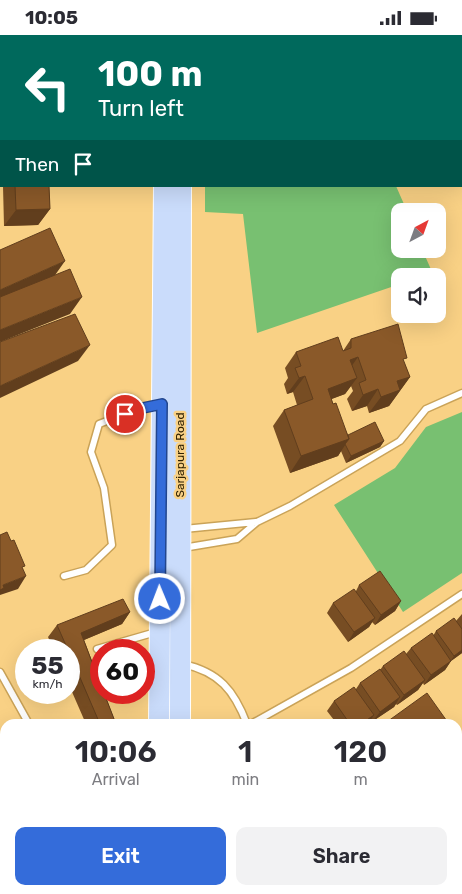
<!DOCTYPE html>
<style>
body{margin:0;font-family:Rubik,sans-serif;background:#f2f2f3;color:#2b2b33;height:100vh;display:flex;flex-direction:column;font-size:19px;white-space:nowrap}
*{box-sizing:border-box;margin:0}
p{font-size:16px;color:#7c7c81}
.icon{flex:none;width:28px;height:28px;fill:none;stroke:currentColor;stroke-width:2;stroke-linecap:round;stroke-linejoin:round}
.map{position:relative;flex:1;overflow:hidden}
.drawer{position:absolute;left:0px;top:684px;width:462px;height:176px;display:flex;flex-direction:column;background:#fff;border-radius:15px 15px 0 0;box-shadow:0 5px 20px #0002}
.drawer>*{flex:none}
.top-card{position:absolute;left:0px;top:0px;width:462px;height:152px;box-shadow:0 5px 20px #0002;background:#00695c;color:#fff;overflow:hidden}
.needle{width:32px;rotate:41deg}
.tools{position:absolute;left:391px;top:168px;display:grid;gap:10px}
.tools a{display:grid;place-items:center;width:55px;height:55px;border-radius:10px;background:#fff;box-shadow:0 5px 20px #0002;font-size:25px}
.speed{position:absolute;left:15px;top:604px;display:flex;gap:10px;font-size:25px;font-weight:700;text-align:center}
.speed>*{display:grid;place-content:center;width:65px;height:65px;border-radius:50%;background:#fff;box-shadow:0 5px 20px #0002;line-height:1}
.speed small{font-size:12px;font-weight:400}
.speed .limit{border:8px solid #d22;background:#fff;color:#111}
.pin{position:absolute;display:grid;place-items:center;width:42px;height:42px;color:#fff;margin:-21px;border:2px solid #fff;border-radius:50%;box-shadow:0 1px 5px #0007}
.me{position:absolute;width:55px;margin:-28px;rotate:359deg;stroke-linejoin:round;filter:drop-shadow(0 0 4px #0008)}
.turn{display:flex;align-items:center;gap:18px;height:105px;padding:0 15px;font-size:22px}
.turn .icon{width:65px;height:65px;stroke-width:2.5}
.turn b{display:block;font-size:35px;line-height:42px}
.then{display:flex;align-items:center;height:48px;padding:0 15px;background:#0003;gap:10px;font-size:19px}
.eta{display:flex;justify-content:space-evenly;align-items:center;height:85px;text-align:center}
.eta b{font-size:30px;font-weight:600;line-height:35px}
.primary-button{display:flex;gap:10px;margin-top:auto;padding:10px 15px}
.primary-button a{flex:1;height:58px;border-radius:10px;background:#346cda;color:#fff;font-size:20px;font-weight:600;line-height:58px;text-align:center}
.primary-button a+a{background:#f2f2f3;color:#2b2b33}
.status{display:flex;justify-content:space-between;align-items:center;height:35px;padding:0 25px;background:#fff;direction:ltr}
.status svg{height:14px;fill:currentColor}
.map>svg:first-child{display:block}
.green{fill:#78c071}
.water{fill:#4eaeb6}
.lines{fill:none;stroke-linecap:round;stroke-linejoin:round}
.service-casing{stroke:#caa358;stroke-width:9}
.minor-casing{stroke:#caa358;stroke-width:15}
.primary-casing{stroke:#fff;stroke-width:22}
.service{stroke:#fff;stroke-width:6}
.minor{stroke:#fff;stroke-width:12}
.primary{stroke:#cadcfb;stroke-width:20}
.wall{fill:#774d23}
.shaded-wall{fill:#613e1d}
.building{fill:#8a5929;stroke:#613e1d}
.route-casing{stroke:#22468e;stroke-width:12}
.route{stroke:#346cda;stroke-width:9}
.labels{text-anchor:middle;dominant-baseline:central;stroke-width:5;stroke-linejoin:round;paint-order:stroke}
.street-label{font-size:12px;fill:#302101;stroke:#f9d185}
</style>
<div class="status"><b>10:05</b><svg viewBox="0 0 49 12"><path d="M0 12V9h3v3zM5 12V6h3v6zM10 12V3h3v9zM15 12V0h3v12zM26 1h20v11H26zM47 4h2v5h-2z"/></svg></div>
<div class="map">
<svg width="462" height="859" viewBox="0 0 462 859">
<rect width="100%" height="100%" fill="#f9d185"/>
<!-- green -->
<path class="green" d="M205,151H396L407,176H400V214H422L433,239L424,241H400V249L257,298L243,179L205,177Z
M462,377V538L403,577L334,470L395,433L426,392Z"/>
<!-- water -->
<path class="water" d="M222,0H462V11L461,1Z"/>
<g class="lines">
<defs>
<path id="service" d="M0,2L1,3
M0,103L1,102
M184,494L256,487
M183,513L237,504L257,487L290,471L400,406L426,374L462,358
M64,541L86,535L112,510L104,453L91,417L99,389L138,374L158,370
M97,614L156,597
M183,629C219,637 234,655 247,689
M0,637L29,689
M251,689L351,633L462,559
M0,838L5,841
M352,855L354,859
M226,859L238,855
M320,859L330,855
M460,859L462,858"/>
<path id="minor" d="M461,49H462"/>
<path id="primary" d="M164,1V0
M184,1V0
M159,689L164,151
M180,689L181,151
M178,855V859
M159,859V855"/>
</defs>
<!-- service casing -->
<use href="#service" class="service-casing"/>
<!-- minor casing -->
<use href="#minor" class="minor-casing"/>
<!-- primary casing -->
<use href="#primary" class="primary-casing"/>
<!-- service -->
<use href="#service" class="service"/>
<!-- minor -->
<use href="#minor" class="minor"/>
<!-- primary -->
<use href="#primary" class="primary"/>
</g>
<!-- wall -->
<path class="wall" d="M12,0H118V1H14Z
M3,151H49L50,174L38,190L4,191Z
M351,304L404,327L410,342L389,371L369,378L367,371L352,376L347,364L353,356L351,351L345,359L331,364L348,400L384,406L380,412L346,428L341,416L338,421L290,438L273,391L284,375L297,370L293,357L287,359L284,349L288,343L285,333L296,317L343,316Z
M359,550L401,566L395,576L375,590L372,587L369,592L348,607L327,578L333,568L356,556Z
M130,577L122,589L84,605L116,689H86L69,650V615H54L48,602L57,590Z
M462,579V618L451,626L445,635L424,650L423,648L418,655L397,670L396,669L394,672L373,686L371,684L368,689H337L327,676L334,666L356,654L360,648L380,635L383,631L406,619L411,613L433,601L436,596L456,586Z"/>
<!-- shaded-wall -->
<path class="shaded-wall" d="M31,0H83L91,1H30Z
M1,80V88L0,89V81Z
M50,174L38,190L4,191L16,175Z
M65,226L53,243L0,266V255Z
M82,262L70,279L0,307V295Z
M90,310L78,326L0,363V351Z
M358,322L346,339L350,325Z
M305,341L293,357L287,359L299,343Z
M410,342L389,371L369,378L381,362L397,346Z
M357,343L345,359L316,370L328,354Z
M378,354L367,371L352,376L363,360Z
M349,404L338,421L290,438L301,421Z
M384,406L380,412L346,428L351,421Z
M26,541L18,554L0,560V555L3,550Z
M401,566L395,576L375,590L381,580Z
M130,577L122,589L72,610L81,598Z
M375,583L369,592L348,607L354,597Z
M462,615V618L451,626L445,635L424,650L431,640L450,627L454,621Z
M425,645L418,655L397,670L404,660Z
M400,662L394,672L373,686L380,677Z
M374,680L368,689H361Z
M462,722V727L458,731V725Z"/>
<!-- building -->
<path class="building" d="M83,0H118V1H91Z
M0,73H1V80L0,81Z
M15,151H49L50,174L16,175Z
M50,193L65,226L0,255V215Z
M70,234L82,262L0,295V262Z
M75,279L90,310L0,351V307Z
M398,289L407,323L403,324L410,342L397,346L400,355L381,362L378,354L363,360L359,348L366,345L358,322L350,325L357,343L328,354L333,369L336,368L349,404L301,421L284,375L313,364L305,341L299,343L295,333L301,331L296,317L338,302L343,316L351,313V304Z
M375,387L384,406L351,421L345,409L349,404L348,400Z
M7,497L11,506L14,505L25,531L22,532L26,541L3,550L4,553L0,555V500Z
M380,536L401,566L381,580L359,550Z
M354,554L375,583L354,597L333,568Z
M123,564L130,577L81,598L101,651V658H104L116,689H100L69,617V615H68L57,590Z
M454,583L462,594V615L454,621L436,596Z
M432,598L451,626L431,640L411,613Z
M404,616L425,645L404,660L383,631Z
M380,634L400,662L380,677L360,648Z
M354,652L374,680L361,689H350L334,666Z
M427,658L449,689H384Z
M458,700L462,706V722L458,725Z"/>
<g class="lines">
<defs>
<path id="route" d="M125,379L138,374L162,369L160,564"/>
</defs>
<!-- route casing -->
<use href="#route" class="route-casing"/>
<!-- route -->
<use href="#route" class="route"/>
</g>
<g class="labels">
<!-- street labels -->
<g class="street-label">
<text transform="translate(180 420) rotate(-90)">Sarjapura Road</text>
</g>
</g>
</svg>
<div class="tools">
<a><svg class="needle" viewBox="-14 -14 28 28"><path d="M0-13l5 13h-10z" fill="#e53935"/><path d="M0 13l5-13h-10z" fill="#7c7c81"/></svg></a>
<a><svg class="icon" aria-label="sound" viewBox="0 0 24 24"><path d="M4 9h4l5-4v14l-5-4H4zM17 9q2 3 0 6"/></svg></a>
</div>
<div class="speed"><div>55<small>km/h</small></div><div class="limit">60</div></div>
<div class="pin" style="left:125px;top:379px;background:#d93025"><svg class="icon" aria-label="arrive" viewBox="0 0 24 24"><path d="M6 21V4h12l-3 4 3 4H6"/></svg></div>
<svg class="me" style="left:160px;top:564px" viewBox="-20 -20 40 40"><circle r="17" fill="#346cda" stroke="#fff" stroke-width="3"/><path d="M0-11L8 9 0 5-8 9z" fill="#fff"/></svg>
<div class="top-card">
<div class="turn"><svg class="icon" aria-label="left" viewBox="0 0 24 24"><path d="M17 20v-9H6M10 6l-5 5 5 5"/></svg><div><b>100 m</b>Turn left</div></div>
<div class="then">Then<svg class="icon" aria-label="arrive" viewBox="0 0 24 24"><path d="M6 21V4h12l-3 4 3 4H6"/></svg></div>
</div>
<section class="drawer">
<div class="eta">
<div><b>10:06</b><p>Arrival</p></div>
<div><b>1</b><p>min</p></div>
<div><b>120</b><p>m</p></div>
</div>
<div class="primary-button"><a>Exit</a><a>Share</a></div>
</section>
</div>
